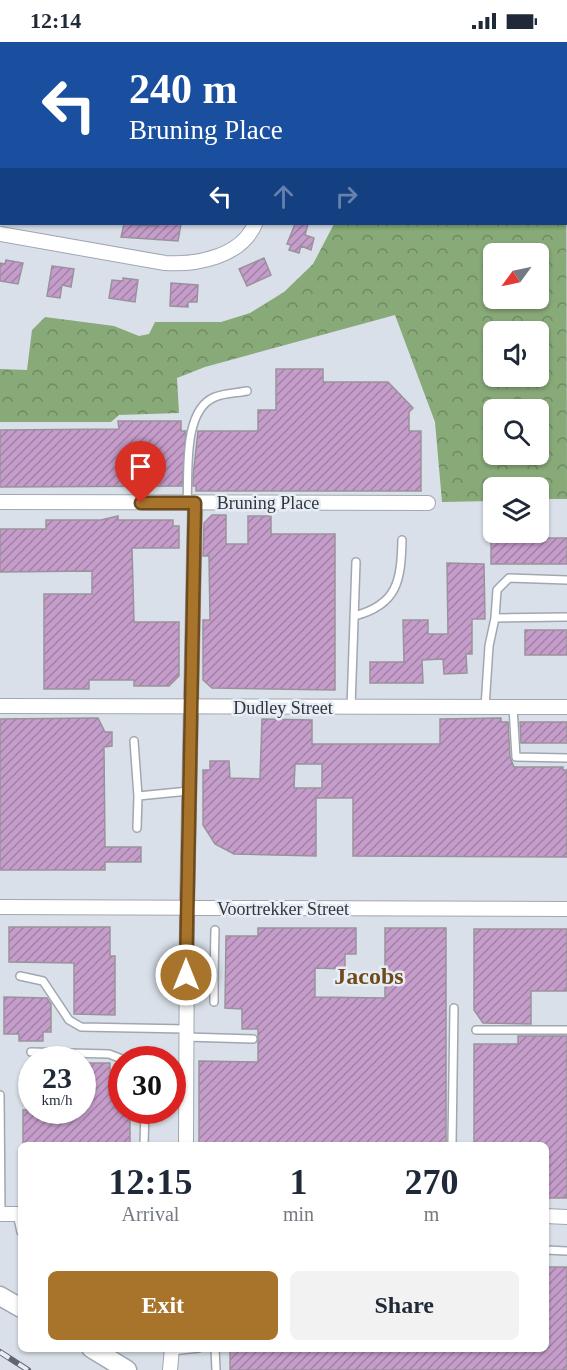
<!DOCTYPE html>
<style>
body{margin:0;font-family:Georgia,serif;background:#f2f2f3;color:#1f2937;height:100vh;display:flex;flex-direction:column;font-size:22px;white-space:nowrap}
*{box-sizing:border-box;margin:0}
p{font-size:20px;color:#747a83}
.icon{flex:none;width:33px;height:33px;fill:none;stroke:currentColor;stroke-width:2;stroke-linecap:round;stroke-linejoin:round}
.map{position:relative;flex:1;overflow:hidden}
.drawer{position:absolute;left:18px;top:1100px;width:531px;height:210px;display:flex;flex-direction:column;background:#fff;border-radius:9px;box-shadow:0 2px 4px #0004}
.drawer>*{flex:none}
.guide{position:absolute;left:0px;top:0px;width:567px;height:183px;box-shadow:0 2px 4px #0004;background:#1a4fa0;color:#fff;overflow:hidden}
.needle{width:39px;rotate:237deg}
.fabs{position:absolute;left:483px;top:201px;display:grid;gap:12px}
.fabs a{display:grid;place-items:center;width:66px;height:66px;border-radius:9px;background:#fff;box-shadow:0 2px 4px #0004;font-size:30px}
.speed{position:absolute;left:18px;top:1004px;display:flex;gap:12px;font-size:30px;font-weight:700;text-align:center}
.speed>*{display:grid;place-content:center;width:78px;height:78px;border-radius:50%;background:#fff;box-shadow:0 2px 4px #0004;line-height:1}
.speed small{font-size:15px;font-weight:400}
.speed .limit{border:9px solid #d22;background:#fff;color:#111}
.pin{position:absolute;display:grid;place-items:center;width:51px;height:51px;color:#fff;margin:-62px -26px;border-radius:50% 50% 50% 0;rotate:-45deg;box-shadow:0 0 6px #0007}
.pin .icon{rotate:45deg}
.me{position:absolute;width:66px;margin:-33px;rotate:0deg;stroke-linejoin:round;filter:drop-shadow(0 0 4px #0008)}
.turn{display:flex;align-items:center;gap:21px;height:126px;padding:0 30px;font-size:27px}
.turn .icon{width:78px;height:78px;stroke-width:2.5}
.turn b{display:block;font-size:42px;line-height:51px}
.lanes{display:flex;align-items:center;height:57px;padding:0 30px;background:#0003;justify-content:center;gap:30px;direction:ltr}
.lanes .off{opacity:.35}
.eta{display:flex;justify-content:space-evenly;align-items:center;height:102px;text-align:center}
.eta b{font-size:36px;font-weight:600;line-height:42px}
.cta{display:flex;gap:12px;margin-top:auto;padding:12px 30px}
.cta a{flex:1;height:69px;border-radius:9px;background:#a8742c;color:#fff;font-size:24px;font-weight:600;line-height:69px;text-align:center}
.cta a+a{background:#f2f2f3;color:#1f2937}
.status{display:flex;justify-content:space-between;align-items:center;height:42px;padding:0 30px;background:#fff;direction:ltr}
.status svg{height:16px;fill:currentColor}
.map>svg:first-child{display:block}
.forest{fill:url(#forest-crowns);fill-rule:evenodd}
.building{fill:url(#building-hatch);stroke:#9a929b;stroke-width:1.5;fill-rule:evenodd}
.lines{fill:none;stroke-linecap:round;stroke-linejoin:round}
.service-casing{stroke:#a1a7b0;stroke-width:10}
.minor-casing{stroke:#a1a7b0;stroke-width:16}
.secondary-casing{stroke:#a1a7b0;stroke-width:21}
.service{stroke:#fff;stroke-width:7}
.minor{stroke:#fff;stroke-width:14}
.secondary{stroke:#fff;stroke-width:18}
.rail-casing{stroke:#62666a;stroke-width:6}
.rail{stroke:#e6edf6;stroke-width:4;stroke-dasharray:11;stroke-linecap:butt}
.route-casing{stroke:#6d4b1d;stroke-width:15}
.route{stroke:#a8742c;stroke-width:10}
.labels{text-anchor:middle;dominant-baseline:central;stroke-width:5;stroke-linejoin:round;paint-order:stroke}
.street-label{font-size:18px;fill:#34373a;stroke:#e6edf6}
.district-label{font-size:24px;font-weight:bold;fill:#6f4b1b;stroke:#e6edf6}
</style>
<div class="status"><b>12:14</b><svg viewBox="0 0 49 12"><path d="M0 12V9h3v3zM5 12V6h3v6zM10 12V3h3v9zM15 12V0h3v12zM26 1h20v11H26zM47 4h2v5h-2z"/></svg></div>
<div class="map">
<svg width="567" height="1328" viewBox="0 0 567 1328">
<defs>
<pattern id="forest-crowns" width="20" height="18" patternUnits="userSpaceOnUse" patternTransform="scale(1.5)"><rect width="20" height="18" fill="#88a978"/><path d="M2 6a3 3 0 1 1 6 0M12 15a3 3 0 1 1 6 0" fill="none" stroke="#708a63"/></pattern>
<pattern id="building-hatch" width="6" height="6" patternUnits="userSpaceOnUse" patternTransform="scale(1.5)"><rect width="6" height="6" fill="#c59dca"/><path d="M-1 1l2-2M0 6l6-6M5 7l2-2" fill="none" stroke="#a181a5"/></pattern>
</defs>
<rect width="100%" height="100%" fill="#d9e0e9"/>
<!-- forest -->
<path class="forest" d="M566,56L567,457H539L538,446H494L493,459L442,460L435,380L395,273L205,325L177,336L179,371L119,373L111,380H0V327L27,328L32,288L45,275L114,284L139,294L149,292L155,280H221L250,271L284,250L313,222L334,182H566ZM494,212H538V256H494ZM494,290H538V334H494ZM494,368H538V412H494Z"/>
<!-- building -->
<path class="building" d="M124,182L156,184V182H181L178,199L121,195Z
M295,182H308L305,193L314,196L311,208L301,204L299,211L289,208L291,203L287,202Z
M264,216L271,233L247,244L239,227Z
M6,218L23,221L18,242L0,239V221L5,222Z
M52,224L74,227L71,245L62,243L60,256L47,254Z
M123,236L138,238L135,260L109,256L112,238L123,239Z
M171,241L198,243L197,260H188V265L170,264Z
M276,327H323V340H388L413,366L409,370V389H421V449H196V444H193V434L198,389H258V368H276Z
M118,379H181V389H186L182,444L0,445V388L119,387Z
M212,473H226V502H248V474H271V492H335V648L212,646L203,638V578H210L209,514H203L204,481Z
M118,474V478H173V484H179V506H132L134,580H179V634L169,644H134V638H89V647H44V552H92V529L0,530V487H46V478H101Z
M491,496H567V522H491Z
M447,521L484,522L485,577H472V612H466L467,631L444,632L443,617L422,618L423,641H370V620H404L403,578H428V592H448Z
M525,588H567V613H525Z
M98,676L105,690H112V704L104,705L105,805H141V820H105V828H0V677Z
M501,676V680H508L510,715L514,725H563V728H567V815L353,814V756H316V814L234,812L215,802L203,783V728H210V719H229L230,736L260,737L262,677L312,678V702H440V677ZM295,722H322V746H294Z
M520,680H567V701H521Z
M9,885H110V914H115V973L74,972V921L9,920Z
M258,886H356V912H345V927L315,926V955L385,956V886H446V1102H199V1019L258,1020V987H242V967L225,966L226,894H258Z
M474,887H567V949H531V982L483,981L474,968Z
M4,955L47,956L51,962V990H43V999H19V992H4Z
M518,994H567V1156H546V1102H474V1002H518Z
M82,1021H110V1035H122V1068H130V1102H23V1068H82Z
M546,1225H567V1328H230V1306H546Z"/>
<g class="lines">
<defs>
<path id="service" d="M43,2V0
M186,2V0
M187,461C189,432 182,368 215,355C224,351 237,351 247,349
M354,574C398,563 401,538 402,498
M495,576L567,575
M351,665L356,520
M485,665L489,604L495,576L497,548L509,536L567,538
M513,665L516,715L567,716
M134,699L138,754
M137,786L138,754L189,749
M214,931L215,888
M187,933L214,931V960
M20,934L43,939L69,978L81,985L186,987
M476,988H567
M186,995L253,997
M31,1010L109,1012L122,1017
M0,1053L1,1172
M144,1102L145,1068
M452,1102L454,966
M17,1172L21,1190
M546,1208L567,1209
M215,1306L216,1328
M172,1309L199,1306"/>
<path id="minor" d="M0,42H2
M0,192L165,221C196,223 241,215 255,182
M0,460L428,461
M0,664L567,665
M0,865L567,867
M186,1102L187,867L195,461
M0,1172H21
M546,1174L567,1175
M170,1328L172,1306"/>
<path id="secondary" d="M0,1254L21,1266
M91,1306L127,1328"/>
</defs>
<!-- service casing -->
<use href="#service" class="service-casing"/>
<!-- minor casing -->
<use href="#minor" class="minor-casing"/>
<!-- secondary casing -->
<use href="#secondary" class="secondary-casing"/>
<!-- service -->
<use href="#service" class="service"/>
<!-- minor -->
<use href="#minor" class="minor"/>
<!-- secondary -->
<use href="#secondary" class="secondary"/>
<defs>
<path id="rail" d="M0,1310L28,1328"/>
</defs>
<!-- rail casing -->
<use href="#rail" class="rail-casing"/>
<!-- rail -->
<use href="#rail" class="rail"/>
</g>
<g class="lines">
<defs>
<path id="route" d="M141,461H195L186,933"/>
</defs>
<!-- route casing -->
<use href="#route" class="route-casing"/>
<!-- route -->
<use href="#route" class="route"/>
</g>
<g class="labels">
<!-- street labels -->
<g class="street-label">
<text x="268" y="461">Bruning Place</text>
<text x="283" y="666">Dudley Street</text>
<text x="283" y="867">Voortrekker Street</text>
</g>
<!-- district labels -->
<g class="district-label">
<text x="369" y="934">Jacobs</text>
</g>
</g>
</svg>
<div class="fabs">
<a><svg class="needle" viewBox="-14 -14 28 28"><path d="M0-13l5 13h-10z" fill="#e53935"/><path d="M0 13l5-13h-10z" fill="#747a83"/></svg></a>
<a><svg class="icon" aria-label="sound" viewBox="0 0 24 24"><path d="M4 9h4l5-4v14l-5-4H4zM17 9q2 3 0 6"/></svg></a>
<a><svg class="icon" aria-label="search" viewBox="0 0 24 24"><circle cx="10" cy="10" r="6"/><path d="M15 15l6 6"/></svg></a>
<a><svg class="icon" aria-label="layers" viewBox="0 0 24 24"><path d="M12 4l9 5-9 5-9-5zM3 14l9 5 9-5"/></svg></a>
</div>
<div class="speed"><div>23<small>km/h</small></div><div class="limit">30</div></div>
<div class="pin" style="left:141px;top:461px;background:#d93025"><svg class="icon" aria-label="arrive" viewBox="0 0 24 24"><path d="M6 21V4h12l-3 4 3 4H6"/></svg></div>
<svg class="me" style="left:186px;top:933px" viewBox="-20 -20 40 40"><circle r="17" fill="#a8742c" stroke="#fff" stroke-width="3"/><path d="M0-11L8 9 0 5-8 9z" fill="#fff"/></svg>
<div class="guide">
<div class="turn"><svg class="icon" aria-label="left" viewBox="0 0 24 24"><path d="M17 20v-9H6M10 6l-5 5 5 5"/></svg><div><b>240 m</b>Bruning Place</div></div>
<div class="lanes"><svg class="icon" aria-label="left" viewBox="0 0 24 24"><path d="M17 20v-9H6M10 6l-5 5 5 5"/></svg><svg class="icon off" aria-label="ahead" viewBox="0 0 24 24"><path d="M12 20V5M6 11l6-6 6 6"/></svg><svg class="icon off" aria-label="right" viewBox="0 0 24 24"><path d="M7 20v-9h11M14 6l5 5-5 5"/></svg></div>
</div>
<section class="drawer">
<div class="eta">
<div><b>12:15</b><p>Arrival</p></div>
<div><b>1</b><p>min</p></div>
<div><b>270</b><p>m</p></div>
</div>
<div class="cta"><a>Exit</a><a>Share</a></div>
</section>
</div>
